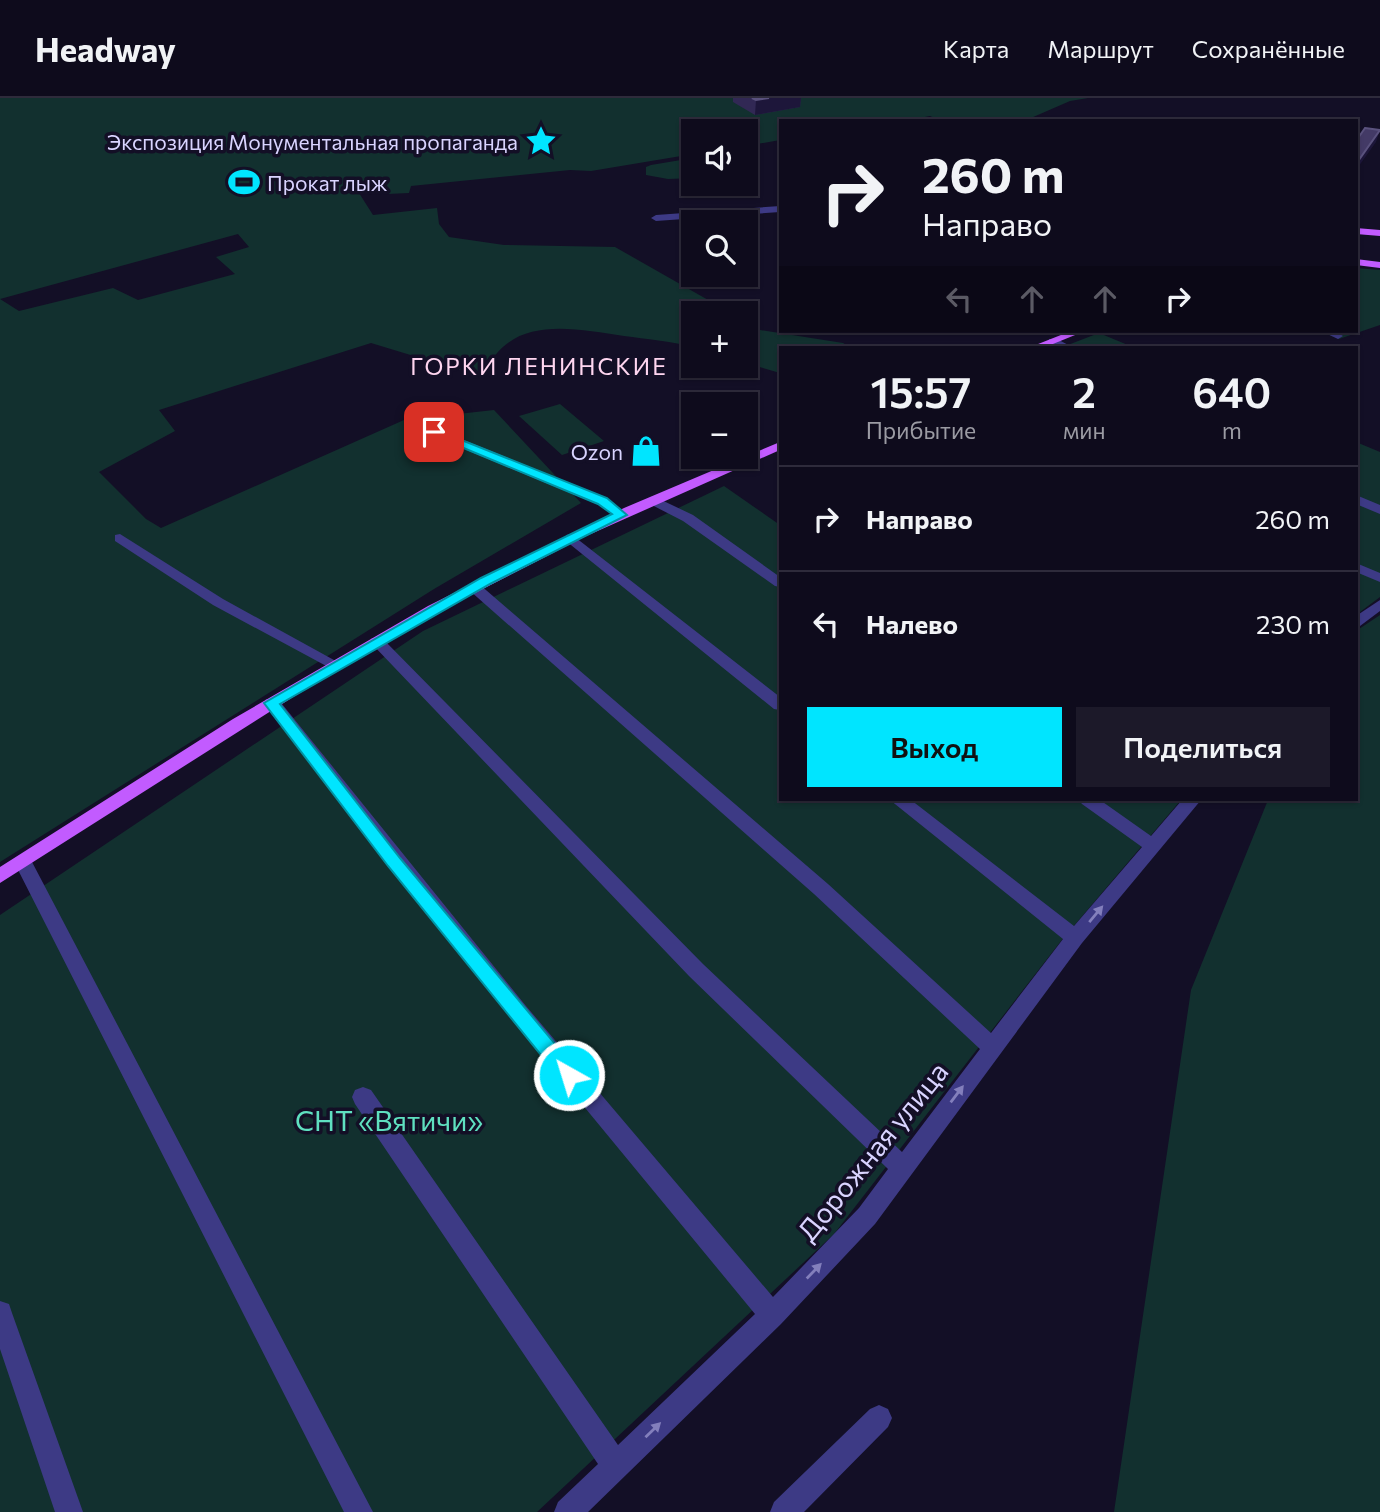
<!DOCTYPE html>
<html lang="ru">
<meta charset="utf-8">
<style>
body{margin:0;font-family:Commissioner,sans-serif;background:#1c1929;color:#f1f3f6;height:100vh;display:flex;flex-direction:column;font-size:26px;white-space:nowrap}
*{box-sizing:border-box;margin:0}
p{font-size:23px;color:#9b9ba3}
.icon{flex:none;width:38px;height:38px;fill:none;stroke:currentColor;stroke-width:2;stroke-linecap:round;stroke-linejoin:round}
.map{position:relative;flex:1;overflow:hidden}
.details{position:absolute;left:779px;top:248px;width:579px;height:455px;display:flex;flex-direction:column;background:#0e0b1c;border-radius:0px;box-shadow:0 2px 5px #0004,0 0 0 2px #2e2b3b}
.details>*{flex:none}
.banner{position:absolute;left:779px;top:21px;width:579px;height:214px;border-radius:0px;box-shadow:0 2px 5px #0004,0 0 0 2px #2e2b3b;background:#0e0b1c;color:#f1f3f6;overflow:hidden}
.fabs{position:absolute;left:681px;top:21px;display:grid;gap:14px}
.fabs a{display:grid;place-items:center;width:77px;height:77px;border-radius:0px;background:#0e0b1c;box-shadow:0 2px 5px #0004,0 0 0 2px #2e2b3b;font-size:35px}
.pin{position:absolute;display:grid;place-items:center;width:60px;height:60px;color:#fff;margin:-30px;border-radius:14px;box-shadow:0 4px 10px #0006}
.me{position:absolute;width:77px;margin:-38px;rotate:321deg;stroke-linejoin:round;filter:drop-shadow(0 0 5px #0008)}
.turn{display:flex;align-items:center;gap:24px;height:147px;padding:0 28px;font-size:32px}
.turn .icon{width:91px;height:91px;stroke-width:2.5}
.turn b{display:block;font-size:49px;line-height:60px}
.lanes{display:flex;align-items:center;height:66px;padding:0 28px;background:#0003;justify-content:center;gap:35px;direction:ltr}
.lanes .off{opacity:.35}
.eta{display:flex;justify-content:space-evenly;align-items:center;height:119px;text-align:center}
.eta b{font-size:42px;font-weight:600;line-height:49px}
.primary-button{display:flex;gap:14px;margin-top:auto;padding:14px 28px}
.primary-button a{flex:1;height:80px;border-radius:0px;background:#00e5ff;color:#111;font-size:28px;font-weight:600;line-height:80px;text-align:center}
.primary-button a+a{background:#1c1929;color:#f1f3f6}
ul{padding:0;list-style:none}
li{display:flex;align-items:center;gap:21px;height:105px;padding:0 28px;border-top:2px solid #2e2b3b}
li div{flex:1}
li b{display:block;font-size:26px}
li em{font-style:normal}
header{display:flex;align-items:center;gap:42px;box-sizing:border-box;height:98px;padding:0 35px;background:#0e0b1c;border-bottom:2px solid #2e2b3b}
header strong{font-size:33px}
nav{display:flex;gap:38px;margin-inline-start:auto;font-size:24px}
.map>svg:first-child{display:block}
.green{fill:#12302f;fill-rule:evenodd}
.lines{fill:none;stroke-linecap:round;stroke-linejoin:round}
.minor{fill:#3d3a85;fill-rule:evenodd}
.major{fill:#c25bff;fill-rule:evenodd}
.wall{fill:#312854}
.shaded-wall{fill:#1d163a}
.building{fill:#433a66;stroke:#5a527e;stroke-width:2}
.oneway{fill:#837fbc}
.route{fill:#00e5ff;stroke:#0095a6;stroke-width:2}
.labels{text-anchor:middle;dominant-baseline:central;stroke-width:7;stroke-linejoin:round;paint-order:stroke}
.far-poi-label{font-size:21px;fill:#d9d4ff;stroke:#130f26;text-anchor:end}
.far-quarter-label{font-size:23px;letter-spacing:2px;fill:#ffd6f0;stroke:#130f26}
.near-park-label{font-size:28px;fill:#5fe0c0;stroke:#130f26}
.near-street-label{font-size:28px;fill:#d9d4ff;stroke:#130f26}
</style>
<header>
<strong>Headway</strong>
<nav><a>Карта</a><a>Маршрут</a><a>Сохранённые</a></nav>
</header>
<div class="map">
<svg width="1380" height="1414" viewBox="0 0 1380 1414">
<rect width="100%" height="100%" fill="#130f26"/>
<!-- green -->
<path class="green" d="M0,0H1088L1070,3L1024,23H941L930,18L904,23H780V42L746,48V33H693V56L591,73L570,72L411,88L409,95L387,96L385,92L359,95L373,117L437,110L439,126L449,139L504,147L615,149L731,215H693V249C671,243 646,241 624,238C570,230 508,216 483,279L371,245L159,312L175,333L99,374L146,421L161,430L404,322L494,312L581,405L434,491L0,764ZM238,136L249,149L216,159L235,176L138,202L113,190L19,213L0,201Z
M693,60V80L668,81L646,77V69L651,67Z
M1356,170L1380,172V227L1339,241L1320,233H1356Z
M746,223L760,232L843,245L851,250H780V275L746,265Z
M1099,235L1135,250H1060Z
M560,306L604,343L562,357L519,318Z
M1356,344L1380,354V499L1356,517Z
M724,388L780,427V702H1181L1061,843L834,1136L537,1414H0V817L423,533Z
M1380,517V1414H1114L1191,892L1268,702H1356V533Z"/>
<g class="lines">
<!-- minor -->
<path class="minor" d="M780,108V114L656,123L651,120L656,117Z
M1321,233H1335L1343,238L1338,241Z
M1049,241H1057L1074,250H1060L1049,245Z
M434,330L607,400L628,417L621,421L597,406L430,337L428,334Z
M1356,397L1380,407V416L1356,406Z
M653,398L693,417L780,479V489L775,488L683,423L648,405L646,402Z
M120,436L223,501L343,567L335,572L330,570L213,507L115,443V437Z
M571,436L780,599V612L774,611L566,443V437Z
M1356,465L1380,475V484L1356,474Z
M474,485L479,486L828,786L991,935L1063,841L890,702H911L1074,828L1142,749L1082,706L1079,702H1100L1151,738L1182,702H1201L1082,845L875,1126L781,1226L588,1414H554L558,1404L598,1366L355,1006L352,999L355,992L363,989L371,992L618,1347L755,1216L511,920L266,609L264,605L266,601H278L526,908L773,1199L859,1110L888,1071L689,878L372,546L369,543L372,540H382L703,866L902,1054L980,951L814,796L469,492V486Z
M1380,502V513L1356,531V518Z
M23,757L29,759L32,764L373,1414H344L14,764L17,759Z
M0,1203L9,1206L12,1215L83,1414H55L0,1251Z
M879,1307L888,1311L892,1320L888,1329L804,1414H770L774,1404L870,1311Z"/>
<!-- major -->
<path class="major" d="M1356,130L1380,132V138L1356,136Z
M1356,161L1380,164V170L1356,167Z
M1071,233H1085L1043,250H1028Z
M780,344V352L584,439L438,514L293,599L0,785V769L233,621L428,508L624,410Z"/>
</g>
<!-- wall -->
<path class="wall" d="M733,0H801L800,9L755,17L733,4Z"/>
<!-- shaded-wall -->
<path class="shaded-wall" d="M769,0H801L800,9L755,17L756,2Z
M1380,32L1376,44L1356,72L1357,66Z"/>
<!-- building -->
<path class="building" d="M752,0H769L756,2Z
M1365,30L1380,32L1356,66V43Z"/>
<!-- one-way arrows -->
<defs><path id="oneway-solid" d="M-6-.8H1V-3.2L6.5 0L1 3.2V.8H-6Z" transform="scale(1.75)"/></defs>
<g class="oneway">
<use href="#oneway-solid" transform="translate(1096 816) rotate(-50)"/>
<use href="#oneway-solid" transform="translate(957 996) rotate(-53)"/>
<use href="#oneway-solid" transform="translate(814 1173) rotate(-46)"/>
<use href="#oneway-solid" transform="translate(653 1332) rotate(-44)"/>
</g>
<!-- route -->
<path class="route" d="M434,331L607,400L627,417L490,486L280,606L400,760L576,971L578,977L576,983L569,986L562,983L388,768L264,605L481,480L612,416L598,406L430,336V332Z"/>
<!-- icons -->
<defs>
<symbol id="sight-bare" viewBox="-9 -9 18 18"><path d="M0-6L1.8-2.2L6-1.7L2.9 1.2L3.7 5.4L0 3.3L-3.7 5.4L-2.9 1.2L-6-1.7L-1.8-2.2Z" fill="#00e5ff" stroke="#130f26" stroke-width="2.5" paint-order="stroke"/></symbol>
<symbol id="stadium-bare" viewBox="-9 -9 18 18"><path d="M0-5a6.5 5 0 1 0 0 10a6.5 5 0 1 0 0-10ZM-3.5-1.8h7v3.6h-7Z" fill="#00e5ff" stroke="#130f26" stroke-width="2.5" paint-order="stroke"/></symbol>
<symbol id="shop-bare" viewBox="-9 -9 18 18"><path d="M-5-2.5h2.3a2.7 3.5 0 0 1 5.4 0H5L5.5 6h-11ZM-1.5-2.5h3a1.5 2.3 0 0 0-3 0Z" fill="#00e5ff" stroke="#130f26" stroke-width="2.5" paint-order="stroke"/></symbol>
</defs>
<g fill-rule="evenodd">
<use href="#sight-bare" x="519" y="21" width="44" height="44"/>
<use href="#stadium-bare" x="222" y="62" width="44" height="44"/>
<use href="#shop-bare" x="624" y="331" width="44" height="44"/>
</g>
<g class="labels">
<!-- far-poi labels -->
<g class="far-poi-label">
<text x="518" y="43">Экспозиция Монументальная пропаганда</text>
<text x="267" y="84" text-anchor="start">Прокат лыж</text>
<text x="623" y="353">Ozon</text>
</g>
<!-- far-quarter labels -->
<g class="far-quarter-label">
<text x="539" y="268">ГОРКИ ЛЕНИНСКИЕ</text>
</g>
<!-- near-park labels -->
<g class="near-park-label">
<text x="389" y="1022">СНТ «Вятичи»</text>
</g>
<!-- near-street labels -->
<g class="near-street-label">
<text transform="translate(872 1053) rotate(-51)">Дорожная улица</text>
</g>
</g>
</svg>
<div class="fabs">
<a><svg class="icon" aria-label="sound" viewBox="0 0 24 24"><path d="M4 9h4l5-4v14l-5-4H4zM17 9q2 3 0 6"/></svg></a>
<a><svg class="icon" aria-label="search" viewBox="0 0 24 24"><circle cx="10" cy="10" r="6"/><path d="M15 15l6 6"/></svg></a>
<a>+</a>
<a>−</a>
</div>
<div class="pin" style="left:434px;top:334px;background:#d93025"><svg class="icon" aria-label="arrive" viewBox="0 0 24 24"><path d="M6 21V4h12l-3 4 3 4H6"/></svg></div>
<svg class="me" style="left:569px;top:977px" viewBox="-20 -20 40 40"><circle r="17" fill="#00e5ff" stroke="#fff" stroke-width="3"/><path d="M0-11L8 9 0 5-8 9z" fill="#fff"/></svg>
<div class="banner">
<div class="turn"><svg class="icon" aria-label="right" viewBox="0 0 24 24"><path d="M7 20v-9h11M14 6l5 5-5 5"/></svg><div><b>260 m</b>Направо</div></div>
<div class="lanes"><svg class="icon off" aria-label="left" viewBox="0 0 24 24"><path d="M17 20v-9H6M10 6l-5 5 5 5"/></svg><svg class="icon off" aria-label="ahead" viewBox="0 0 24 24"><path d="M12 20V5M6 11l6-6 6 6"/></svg><svg class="icon off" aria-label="ahead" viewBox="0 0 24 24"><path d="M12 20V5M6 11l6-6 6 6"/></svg><svg class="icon" aria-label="right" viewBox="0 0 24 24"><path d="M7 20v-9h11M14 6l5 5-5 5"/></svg></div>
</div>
<section class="details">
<div class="eta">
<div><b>15:57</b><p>Прибытие</p></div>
<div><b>2</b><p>мин</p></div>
<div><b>640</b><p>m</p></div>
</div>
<ul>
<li><svg class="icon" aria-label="right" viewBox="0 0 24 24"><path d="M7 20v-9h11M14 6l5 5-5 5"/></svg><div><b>Направо</b></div><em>260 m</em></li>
<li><svg class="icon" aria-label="left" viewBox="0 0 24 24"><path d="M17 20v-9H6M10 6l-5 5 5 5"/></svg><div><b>Налево</b></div><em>230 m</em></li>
</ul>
<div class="primary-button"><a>Выход</a><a>Поделиться</a></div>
</section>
</div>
